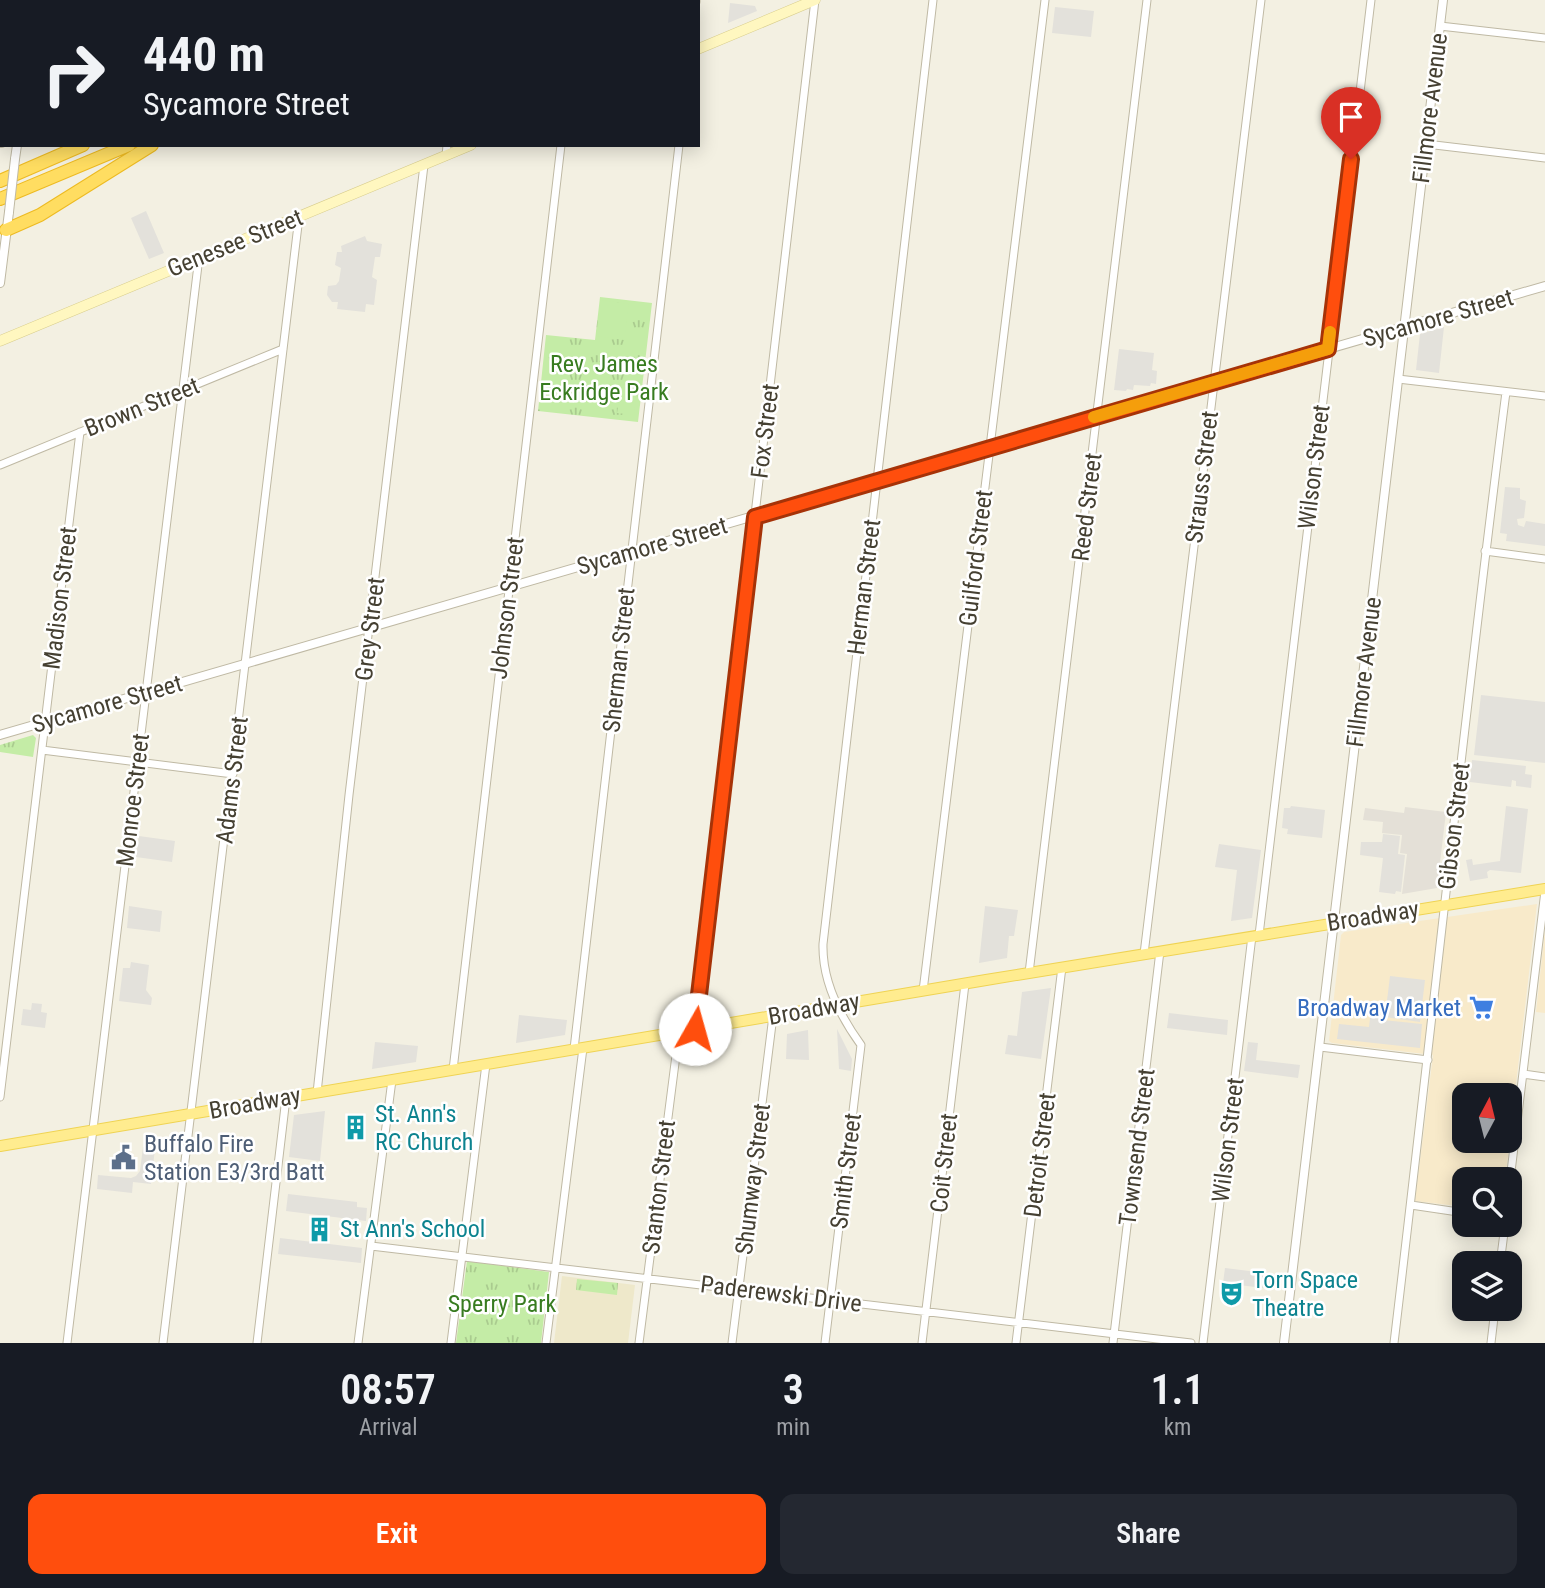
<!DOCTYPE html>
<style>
body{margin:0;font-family:"Roboto Condensed",sans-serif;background:#242831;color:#f1f3f6;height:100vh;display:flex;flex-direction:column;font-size:26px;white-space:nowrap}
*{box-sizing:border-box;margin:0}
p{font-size:23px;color:#9ea1a6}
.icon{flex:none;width:38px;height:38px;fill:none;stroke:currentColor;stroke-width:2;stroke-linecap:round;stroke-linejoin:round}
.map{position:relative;height:1343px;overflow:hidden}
.side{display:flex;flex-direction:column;background:#171b24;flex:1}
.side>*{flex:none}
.hud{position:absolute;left:0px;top:0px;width:700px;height:147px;box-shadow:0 4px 18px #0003;background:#171b24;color:#f1f3f6;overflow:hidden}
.needle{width:46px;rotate:7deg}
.tools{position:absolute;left:1452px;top:1083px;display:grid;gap:14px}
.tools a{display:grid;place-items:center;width:70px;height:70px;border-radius:14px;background:#171b24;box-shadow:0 4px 18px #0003;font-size:35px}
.pin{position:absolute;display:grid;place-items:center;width:60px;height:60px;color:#fff;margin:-72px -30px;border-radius:50% 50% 50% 0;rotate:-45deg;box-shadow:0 0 7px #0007}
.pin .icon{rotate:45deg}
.me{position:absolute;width:77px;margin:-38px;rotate:7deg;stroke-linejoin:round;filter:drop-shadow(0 0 5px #0008)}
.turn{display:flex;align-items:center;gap:24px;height:147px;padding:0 28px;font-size:32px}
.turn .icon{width:91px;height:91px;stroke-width:2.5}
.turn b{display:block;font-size:49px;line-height:60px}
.eta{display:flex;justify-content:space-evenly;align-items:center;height:119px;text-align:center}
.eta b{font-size:42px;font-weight:600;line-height:49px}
.primary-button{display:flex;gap:14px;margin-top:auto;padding:14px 28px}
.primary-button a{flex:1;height:80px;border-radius:14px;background:#ff4e0d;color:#fff;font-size:28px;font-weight:600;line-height:80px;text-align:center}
.primary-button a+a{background:#242831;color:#f1f3f6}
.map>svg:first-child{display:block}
.commercial{fill:#f8eaca}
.industrial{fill:#e4e0d7}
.education{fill:#eee8ca}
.grass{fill:url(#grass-tufts)}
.pitch{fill:#c4eca6}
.parking{fill:#e3e1db}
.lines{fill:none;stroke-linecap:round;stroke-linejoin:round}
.minor-casing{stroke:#bfb9a4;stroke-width:9}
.tertiary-casing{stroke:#bfb9a4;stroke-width:10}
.secondary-casing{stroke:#d8cd8c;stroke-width:11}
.primary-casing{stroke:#efd353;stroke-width:12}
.motorway-casing{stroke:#edba22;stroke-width:14}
.minor{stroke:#fff;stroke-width:7}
.tertiary{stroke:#fff;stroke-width:8}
.secondary{stroke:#fff7c0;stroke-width:10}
.primary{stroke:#ffec8f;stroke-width:10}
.motorway{stroke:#ffdd61;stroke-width:12}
.tertiary-bridge-casing{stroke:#bfb9a4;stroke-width:10;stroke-linecap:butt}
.tertiary-bridge{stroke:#fff;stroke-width:8}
.route-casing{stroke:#a63308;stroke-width:18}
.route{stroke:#ff4e0d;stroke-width:12}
.slow{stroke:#f59e0b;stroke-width:12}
.labels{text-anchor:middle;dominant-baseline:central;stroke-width:5;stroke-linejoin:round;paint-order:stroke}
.street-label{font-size:24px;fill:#454032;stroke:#fff}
.park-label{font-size:24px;fill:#387c20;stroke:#fff}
.shop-label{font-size:24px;fill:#366cbe;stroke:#fff;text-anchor:end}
.culture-label{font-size:24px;fill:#0d838f;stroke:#fff;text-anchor:start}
.service-label{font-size:24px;fill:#4e5e75;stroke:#fff;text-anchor:start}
</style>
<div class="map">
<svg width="1545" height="1343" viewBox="0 0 1545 1343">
<defs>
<pattern id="grass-tufts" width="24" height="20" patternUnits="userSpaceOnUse" patternTransform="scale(1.75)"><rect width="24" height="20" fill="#c4eca6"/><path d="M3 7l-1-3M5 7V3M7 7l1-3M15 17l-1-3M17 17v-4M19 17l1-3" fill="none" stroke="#aacb8f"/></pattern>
</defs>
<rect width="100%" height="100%" fill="#f3f0e2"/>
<!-- commercial -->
<path class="commercial" d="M1537,904L1510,1136V1096H1465V1141H1510L1505,1179L1465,1180V1207L1415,1201L1433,1055L1332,1043L1329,1041L1341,935L1344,932Z
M1545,930V1013L1536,1012Z"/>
<!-- industrial -->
<path class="industrial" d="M1405,807L1446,812L1437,888L1402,894L1407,854L1400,853L1402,835L1382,833L1383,822L1363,820L1365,808L1404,813Z"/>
<!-- education -->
<path class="education" d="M562,1276L635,1285L628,1343H554Z"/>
<!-- grass -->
<path class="grass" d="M600,297L652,303L638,422L538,411L546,335L595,340Z
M33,735L36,738L33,757L0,752V745Z
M467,1261L549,1272L541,1343H456Z
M577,1279L618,1283L617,1295L576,1290Z"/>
<!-- pitch -->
<path class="pitch" d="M601,300L629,304L624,340L596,336Z
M621,387L637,389L634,415L617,413Z"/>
<!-- parking -->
<path class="parking" d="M730,3L755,6L757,11L728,23Z
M1055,7L1094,11L1091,37L1052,33Z
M146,211L164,253L149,259L131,218Z
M365,236L367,241L382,244L380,257H375L372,277L377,280L374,305L366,304L365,312L337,309L338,302H332L327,295L328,286L336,285L339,281L341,268L335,265L337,252H342L341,246Z
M1444,327L1439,373L1416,370L1420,334Z
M1119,349L1154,353L1152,370L1157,371L1156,384L1151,383L1150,386L1134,385L1133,390L1127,389L1126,391L1114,390Z
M1505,487L1520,488V499L1526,501L1524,518L1517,519L1518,525L1524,527L1526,521L1545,524V546L1506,541L1507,534L1500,533Z
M1481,695L1545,702V763L1474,755Z
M1472,760L1526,766L1525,774L1532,775L1531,788L1516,786V781L1512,780L1511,787L1470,782Z
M1291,806L1325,810L1322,838L1287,834L1288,829L1282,828L1284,808H1290Z
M1506,806L1528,809L1521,873L1490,870L1487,872L1488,878L1470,881L1466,860L1472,859L1473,865L1500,861Z
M1383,834L1400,836L1398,854L1405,855L1401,892L1396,891L1395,894L1379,892L1383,858L1360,855L1361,842H1382Z
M139,836L175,841L172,862L136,857Z
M1219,844L1261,850L1252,918L1231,921L1237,870L1215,867Z
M129,906L162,911L160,932L127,928Z
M985,906L1018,910L1014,936H1009L1007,958L979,963Z
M131,962L149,965L146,990L152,998L151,1005L119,1001L123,968H130Z
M1390,976L1425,980L1420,1022L1385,1017Z
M1051,988L1041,1059L1005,1054L1008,1035L1017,1036L1022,992Z
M32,1003L42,1004L41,1012L47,1013L45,1028L21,1025L23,1009L31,1010Z
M1371,1010L1384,1011L1383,1020L1422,1024L1420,1048L1337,1039L1339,1024L1369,1027Z
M1169,1013L1228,1020L1227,1035L1167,1028Z
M519,1015L567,1020L565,1035L516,1043Z
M837,1029L852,1059L851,1071L839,1069Z
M808,1030L809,1060L786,1059L787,1034Z
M375,1042L418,1046L416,1062L372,1069Z
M1248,1042L1258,1043L1256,1060L1300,1065L1298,1078L1244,1071Z
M325,1111L320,1161L289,1157L294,1115Z
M143,1147L155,1148L151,1184L133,1182L132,1193L97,1189L98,1175L131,1178L136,1176L140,1171Z
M288,1194L357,1202V1207L367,1208L366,1221L286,1211Z
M280,1238L362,1248L361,1263L278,1254Z
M1225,1268L1273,1274L1271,1289L1223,1283Z"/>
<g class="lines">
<defs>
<path id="minor" d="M577,2V0
M696,2V0
M1440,26L1545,38
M0,52H2
M0,58H2
M1426,144L1545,158
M446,156L447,145
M1398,379L1545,396
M0,465L283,349
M1485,551L1545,559
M42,750L233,774
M1259,935L1371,0
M1144,954L1261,0
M1029,973L1147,0
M923,991L1045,0
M695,1029L815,0
M1320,1047L1428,1060
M574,1049L679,145
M453,1070L561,145
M1523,1074L1545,1077
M317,1093L349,795L424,165
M0,1097L80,432
M1510,1180L1545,891
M1411,1205L1465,1213
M371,1246L1191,1343
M1500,1264L1505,1225
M67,1343L199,257
M163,1343L299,217
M257,1343L286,1098
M358,1343L392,1080
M451,1343L486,1064
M546,1343L583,1048
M639,1343L679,1032
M732,1343L773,1016
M825,1343L861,1045C840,1016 822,980 823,944L933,0
M922,1343L965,984
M1016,1343L1062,967
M1113,1343L1160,951
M1203,1343L1252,936
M1394,1343C1432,1026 1465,708 1506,392
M1491,1343L1495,1309"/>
<path id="tertiary" d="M34,2V0
M0,143H2
M15,159L17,145
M0,283L9,212
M0,735L1545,286
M1284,1343L1443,0"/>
<path id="secondary" d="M698,49L815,0
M0,341L471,145"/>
<path id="primary" d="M0,1146L986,980L1545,889"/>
<path id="motorway" d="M375,2L378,0
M412,2L415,0
M0,181L83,145
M0,199L129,145
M6,230L40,215L152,145"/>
</defs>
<!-- minor casing -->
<use href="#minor" class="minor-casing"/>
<!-- tertiary casing -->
<use href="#tertiary" class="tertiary-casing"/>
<!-- secondary casing -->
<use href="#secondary" class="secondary-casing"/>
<!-- primary casing -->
<use href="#primary" class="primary-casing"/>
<!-- motorway casing -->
<use href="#motorway" class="motorway-casing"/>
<!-- minor -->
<use href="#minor" class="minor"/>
<!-- tertiary -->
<use href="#tertiary" class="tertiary"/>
<!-- secondary -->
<use href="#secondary" class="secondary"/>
<!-- primary -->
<use href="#primary" class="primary"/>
<!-- motorway -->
<use href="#motorway" class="motorway"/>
<defs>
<path id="tertiary-bridge" d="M9,212L15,159"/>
</defs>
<!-- tertiary-bridge casing -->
<use href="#tertiary-bridge" class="tertiary-bridge-casing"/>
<!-- tertiary-bridge -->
<use href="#tertiary-bridge" class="tertiary-bridge"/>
</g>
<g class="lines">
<defs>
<path id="route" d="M695,1029L755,517L1328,349L1351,159"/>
</defs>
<!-- route casing -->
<use href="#route" class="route-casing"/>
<!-- route -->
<use href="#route" class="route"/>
<!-- slow -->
<path class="slow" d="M1094,417L1328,349L1330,332"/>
</g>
<!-- icons -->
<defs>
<symbol id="supermarket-bare" viewBox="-9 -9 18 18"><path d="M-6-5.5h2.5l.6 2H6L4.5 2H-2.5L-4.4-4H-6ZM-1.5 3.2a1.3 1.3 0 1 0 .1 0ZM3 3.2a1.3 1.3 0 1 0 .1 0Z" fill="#3f7fe0" stroke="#fff" stroke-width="2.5" paint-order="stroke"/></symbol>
<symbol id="building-bare" viewBox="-9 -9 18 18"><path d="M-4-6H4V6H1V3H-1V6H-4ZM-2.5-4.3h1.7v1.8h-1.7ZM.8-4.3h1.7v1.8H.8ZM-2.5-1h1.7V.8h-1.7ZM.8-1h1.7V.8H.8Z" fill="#0f9aa8" stroke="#fff" stroke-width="2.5" paint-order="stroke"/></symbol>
<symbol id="civic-bare" viewBox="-9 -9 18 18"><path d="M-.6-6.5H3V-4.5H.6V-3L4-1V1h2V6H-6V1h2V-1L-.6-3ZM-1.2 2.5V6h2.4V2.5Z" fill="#5c6f8a" stroke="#fff" stroke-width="2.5" paint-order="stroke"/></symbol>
<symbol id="theatre-bare" viewBox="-9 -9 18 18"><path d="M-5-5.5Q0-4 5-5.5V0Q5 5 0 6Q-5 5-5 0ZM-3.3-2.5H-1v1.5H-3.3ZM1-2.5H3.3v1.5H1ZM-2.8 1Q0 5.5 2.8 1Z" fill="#0f9aa8" stroke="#fff" stroke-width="2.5" paint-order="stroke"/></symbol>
</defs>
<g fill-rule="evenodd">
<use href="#supermarket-bare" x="1464" y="990" width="35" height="35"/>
<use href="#building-bare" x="338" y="1110" width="35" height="35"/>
<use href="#civic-bare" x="106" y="1140" width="35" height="35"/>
<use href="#building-bare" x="302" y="1212" width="35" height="35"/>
<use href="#theatre-bare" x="1214" y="1276" width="35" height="35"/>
</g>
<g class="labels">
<!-- street labels -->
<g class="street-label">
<text transform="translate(1430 108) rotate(-83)">Fillmore Avenue</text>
<text transform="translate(235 243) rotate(-22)">Genesee Street</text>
<text transform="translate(1438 318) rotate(-16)">Sycamore Street</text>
<text transform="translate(142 407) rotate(-22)">Brown Street</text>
<text transform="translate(765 431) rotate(-83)">Fox Street</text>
<text transform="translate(1314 467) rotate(-83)">Wilson Street</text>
<text transform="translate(1202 477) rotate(-83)">Strauss Street</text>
<text transform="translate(1087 507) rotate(-83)">Reed Street</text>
<text transform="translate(652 546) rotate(-16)">Sycamore Street</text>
<text transform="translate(976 558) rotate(-83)">Guilford Street</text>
<text transform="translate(864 587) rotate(-83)">Herman Street</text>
<text transform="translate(60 598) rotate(-83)">Madison Street</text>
<text transform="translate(507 608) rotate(-83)">Johnson Street</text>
<text transform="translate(370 629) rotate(-83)">Grey Street</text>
<text transform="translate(619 660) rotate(-84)">Sherman Street</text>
<text transform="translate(1364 672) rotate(-83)">Fillmore Avenue</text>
<text transform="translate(107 704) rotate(-16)">Sycamore Street</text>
<text transform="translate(232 780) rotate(-83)">Adams Street</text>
<text transform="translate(133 800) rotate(-83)">Monroe Street</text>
<text transform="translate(1454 826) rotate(-83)">Gibson Street</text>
<text transform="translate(1373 916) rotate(-9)">Broadway</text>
<text transform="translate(814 1009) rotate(-10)">Broadway</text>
<text transform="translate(255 1103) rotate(-10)">Broadway</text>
<text transform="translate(1228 1140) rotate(-83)">Wilson Street</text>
<text transform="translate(1137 1147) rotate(-83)">Townsend Street</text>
<text transform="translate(1040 1155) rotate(-83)">Detroit Street</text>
<text transform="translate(944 1163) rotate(-84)">Coit Street</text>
<text transform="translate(846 1171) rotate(-83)">Smith Street</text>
<text transform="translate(753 1179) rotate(-83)">Shumway Street</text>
<text transform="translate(659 1187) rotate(-83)">Stanton Street</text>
<text transform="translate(781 1294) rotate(7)">Paderewski Drive</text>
</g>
<!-- park labels -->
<g class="park-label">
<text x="604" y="364">Rev. James<tspan x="604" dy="28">Eckridge Park</tspan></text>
<text x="502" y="1304">Sperry Park</text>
</g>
<!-- shop labels -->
<g class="shop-label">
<text x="1461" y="1008">Broadway Market</text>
</g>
<!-- culture labels -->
<g class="culture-label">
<text x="375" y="1114">St. Ann's<tspan x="375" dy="28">RC Church</tspan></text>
<text x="340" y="1229">St Ann's School</text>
<text x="1252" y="1280">Torn Space<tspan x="1252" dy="28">Theatre</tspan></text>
</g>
<!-- service labels -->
<g class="service-label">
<text x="144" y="1144">Buffalo Fire<tspan x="144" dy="28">Station E3/3rd Batt</tspan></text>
</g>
</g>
</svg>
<div class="tools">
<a><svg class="needle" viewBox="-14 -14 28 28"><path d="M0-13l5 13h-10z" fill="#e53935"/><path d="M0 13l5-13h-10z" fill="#9ea1a6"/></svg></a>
<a><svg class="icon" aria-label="search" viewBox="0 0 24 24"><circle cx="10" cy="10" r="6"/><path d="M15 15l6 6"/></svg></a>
<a><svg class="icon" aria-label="layers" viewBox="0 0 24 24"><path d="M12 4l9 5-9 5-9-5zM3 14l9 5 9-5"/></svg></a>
</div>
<div class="pin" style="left:1351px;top:159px;background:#d93025"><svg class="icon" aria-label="arrive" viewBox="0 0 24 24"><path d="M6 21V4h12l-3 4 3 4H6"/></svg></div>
<svg class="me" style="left:695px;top:1029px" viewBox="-20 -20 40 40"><circle r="19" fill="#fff"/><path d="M0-13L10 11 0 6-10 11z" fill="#ff4e0d"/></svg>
<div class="hud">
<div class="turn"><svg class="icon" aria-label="right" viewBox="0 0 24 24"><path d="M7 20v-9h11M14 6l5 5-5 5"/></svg><div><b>440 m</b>Sycamore Street</div></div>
</div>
</div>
<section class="side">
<div class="eta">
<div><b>08:57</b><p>Arrival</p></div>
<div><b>3</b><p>min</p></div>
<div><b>1.1</b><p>km</p></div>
</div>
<div class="primary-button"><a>Exit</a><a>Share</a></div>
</section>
